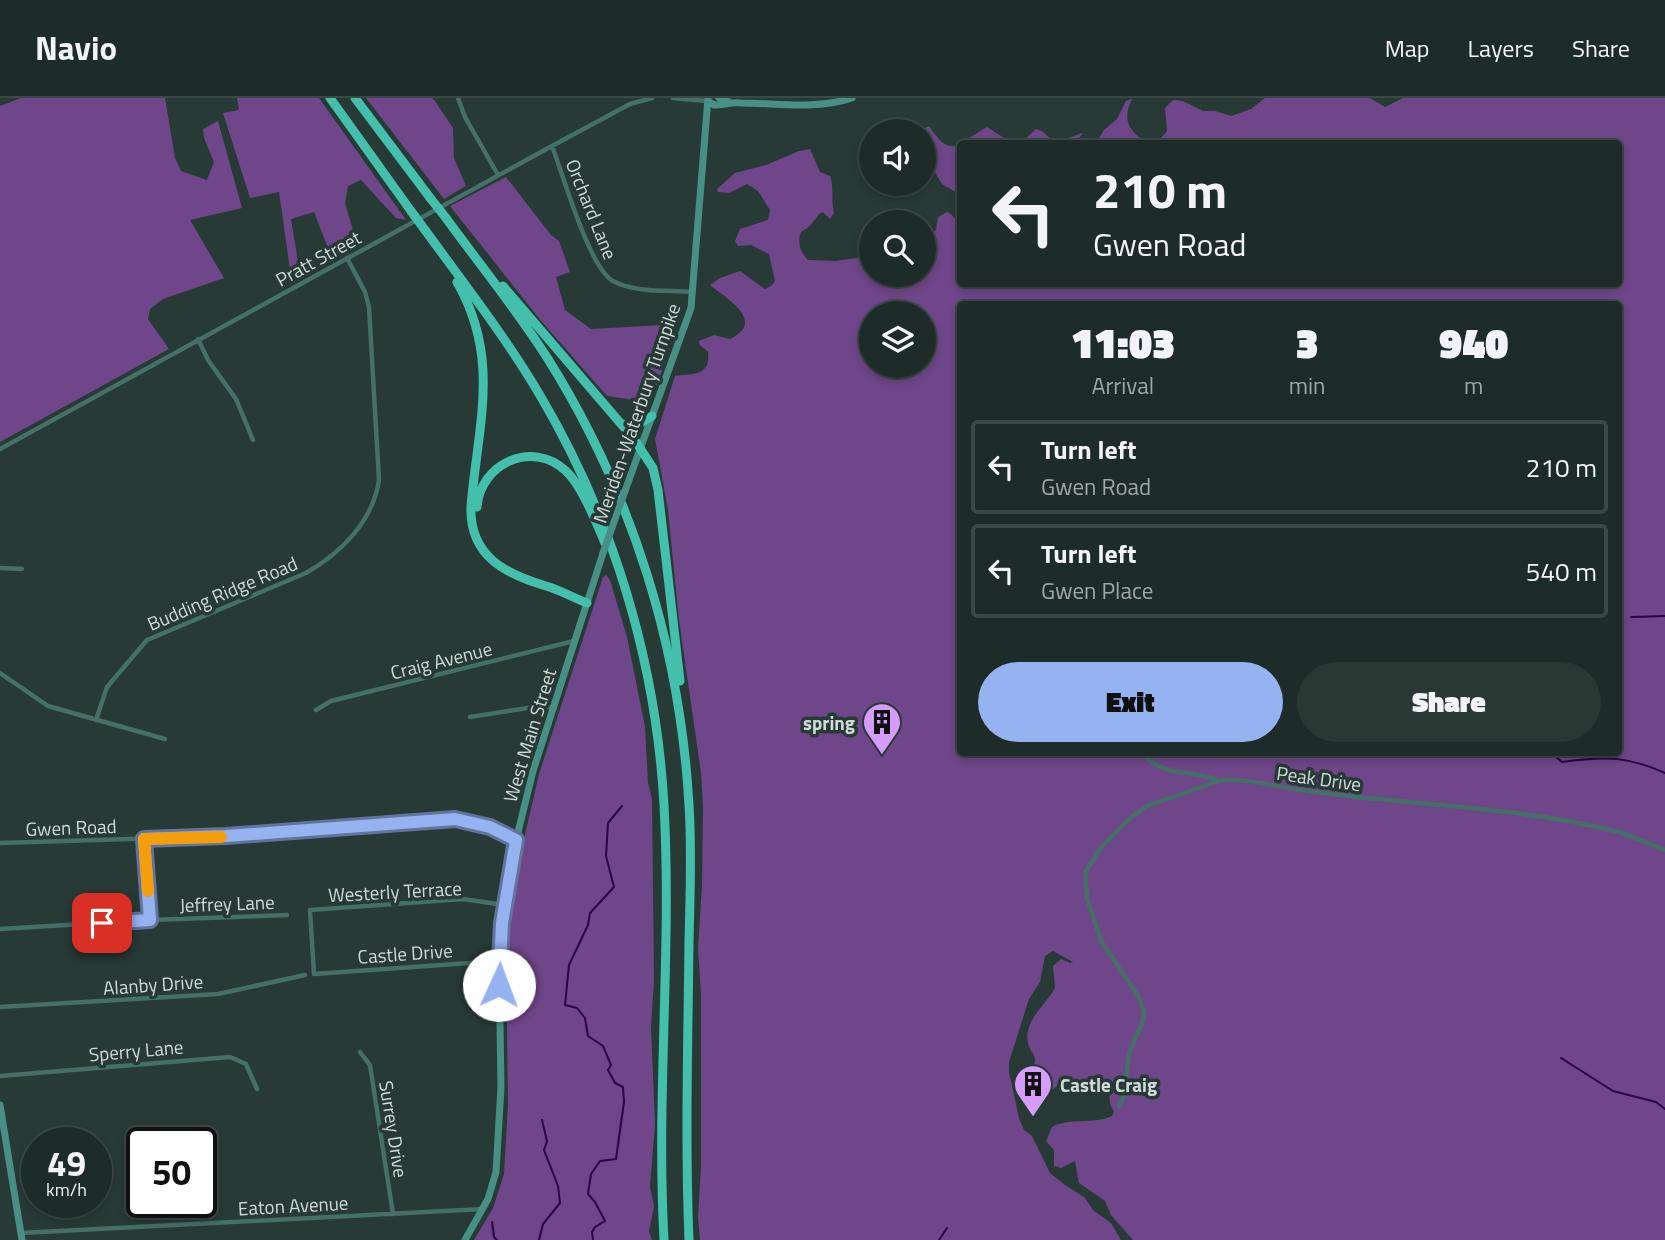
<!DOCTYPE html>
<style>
body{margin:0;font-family:"Titillium Web",sans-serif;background:#2a3834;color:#f1f3f6;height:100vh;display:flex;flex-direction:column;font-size:26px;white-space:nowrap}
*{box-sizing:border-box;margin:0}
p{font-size:23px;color:#a0a7a8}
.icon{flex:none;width:38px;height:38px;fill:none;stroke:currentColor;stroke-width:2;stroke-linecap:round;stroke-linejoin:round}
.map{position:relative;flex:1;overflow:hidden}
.drawer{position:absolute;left:957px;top:203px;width:665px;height:455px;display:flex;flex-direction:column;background:#1d2c28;border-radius:7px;box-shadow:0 4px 10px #0003,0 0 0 2px #3b4845}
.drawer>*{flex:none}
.guide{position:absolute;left:957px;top:42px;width:665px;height:147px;border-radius:7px;box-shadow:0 4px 10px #0003,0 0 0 2px #3b4845;background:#1d2c28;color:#f1f3f6;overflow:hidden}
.fabs{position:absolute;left:859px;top:21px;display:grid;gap:14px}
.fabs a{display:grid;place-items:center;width:77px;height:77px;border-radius:50%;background:#1d2c28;box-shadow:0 4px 10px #0003,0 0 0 2px #3b4845;font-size:35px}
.speed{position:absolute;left:21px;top:1029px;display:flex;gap:14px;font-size:35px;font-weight:700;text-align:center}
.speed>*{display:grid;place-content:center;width:91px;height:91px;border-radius:50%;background:#1d2c28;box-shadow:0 4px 10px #0003,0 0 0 2px #3b4845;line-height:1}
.speed small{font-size:18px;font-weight:400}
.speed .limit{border:4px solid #111;border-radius:10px;background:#fff;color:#111}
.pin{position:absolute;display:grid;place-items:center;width:60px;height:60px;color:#fff;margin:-30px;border-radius:14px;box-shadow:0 4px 10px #0006}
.me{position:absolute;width:77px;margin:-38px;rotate:2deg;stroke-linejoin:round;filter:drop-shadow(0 0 5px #0008)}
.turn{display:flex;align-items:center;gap:24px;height:147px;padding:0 21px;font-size:32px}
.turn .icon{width:91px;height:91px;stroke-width:2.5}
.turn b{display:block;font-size:49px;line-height:60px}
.eta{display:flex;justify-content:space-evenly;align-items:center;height:119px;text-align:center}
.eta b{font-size:42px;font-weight:800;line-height:49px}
.primary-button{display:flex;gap:14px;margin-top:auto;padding:14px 21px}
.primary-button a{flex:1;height:80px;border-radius:42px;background:#95b2f1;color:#111;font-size:28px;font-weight:800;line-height:80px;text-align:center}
.primary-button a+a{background:#2a3834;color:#f1f3f6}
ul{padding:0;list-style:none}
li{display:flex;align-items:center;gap:21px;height:94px;margin:0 14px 10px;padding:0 7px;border:4px solid #3b4845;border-radius:7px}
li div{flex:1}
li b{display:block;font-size:26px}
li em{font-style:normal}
header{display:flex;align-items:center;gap:42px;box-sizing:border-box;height:98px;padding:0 35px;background:#1d2c28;border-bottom:2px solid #3b4845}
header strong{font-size:33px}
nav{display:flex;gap:38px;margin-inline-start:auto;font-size:24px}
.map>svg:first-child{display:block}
.forest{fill:#6f4689;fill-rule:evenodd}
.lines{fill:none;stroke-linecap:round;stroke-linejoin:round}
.stream{stroke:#2d0242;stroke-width:2}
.street{stroke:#447067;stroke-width:4.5}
.secondary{stroke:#479083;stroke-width:7}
.highway{stroke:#44bfab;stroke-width:9}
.secondary-bridge{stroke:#479083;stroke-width:7}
.highway-bridge{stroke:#44bfab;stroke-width:9}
.route-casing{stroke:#61749d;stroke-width:18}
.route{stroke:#95b2f1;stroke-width:12}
.slow{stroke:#f59e0b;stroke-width:12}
.labels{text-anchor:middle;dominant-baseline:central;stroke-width:7;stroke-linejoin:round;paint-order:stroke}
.street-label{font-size:19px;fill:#d0dad8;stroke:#273a36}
.poi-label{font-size:19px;font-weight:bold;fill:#d0dad8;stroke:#273a36;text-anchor:end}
</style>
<header>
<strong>Navio</strong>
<nav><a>Map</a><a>Layers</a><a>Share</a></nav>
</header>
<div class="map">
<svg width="1665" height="1142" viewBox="0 0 1665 1142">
<rect width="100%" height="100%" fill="#273a36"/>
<!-- forest -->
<path class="forest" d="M21,0H165L175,60L181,73L207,82L214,64L204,40L203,31L218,23L242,110L190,122L224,180L163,201L150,211L148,221L169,251L0,344V8Z
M237,0H319L406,122L396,120L361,82L348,88L345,105L358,149L333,163L314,114L291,121L300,176L291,179L279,94L250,100L223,15L239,12Z
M366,0H432L435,3L453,30L454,60L466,88L444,101Z
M1265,0H1370L1385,9L1403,0H1665V1142H1133L1111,1117L1105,1103L1079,1085L1075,1063L1061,1070L1054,1068V1052L1046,1043L1052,1029C1071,1019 1093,1027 1112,1018L1114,1014L1110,1006L1109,989L1091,984L1060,985L1050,994L1026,992L1020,987C1023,980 1030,978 1033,970C1039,955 1030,957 1028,945C1023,923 1046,907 1055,890L1053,868L1061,861L1070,865L1073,864L1053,853L1045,858L1040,884L1029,901L1009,964V974L1019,1020L1024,1032L1032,1038L1050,1075L1065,1087L1084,1099L1094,1113L1111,1125L1121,1142H700L698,1120L701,1068V896L698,851L702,787L703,709L701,675L679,522L668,412L655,341L675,278C690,275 711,280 708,254L699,246V243L714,237L730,241C768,223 724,199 710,187L720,180L740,173L765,191L771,188L775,183L769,156L751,147L738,148L735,143L740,131L768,122L770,112L758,93L747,86L729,95L718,94L717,91L735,75L766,67L799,53L810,51L820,74L830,78C834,88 831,102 834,115L830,121L823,114L820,115L810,128L801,134C797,144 800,154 808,162L835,163L871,158L872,177H924V140L936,132L938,119L947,114C967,122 961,167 961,186H1619V46L1152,45L1160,41L1167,33L1165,10L1173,2L1183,3L1203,13H1215L1231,18L1251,11ZM961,206H1619V654H961ZM872,215H924V268H872Z
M1132,1C1122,22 1128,33 1148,45H1096L1104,32L1117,21L1126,3Z
M929,28C938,40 944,53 961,46V97L942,86L934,73L924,68V33H918Z
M987,29L1012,45L1024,42L1036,31C1045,33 1045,38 1052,41C1061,45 1074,37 1083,35L1075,45H961Z
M506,79L551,137L559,143L570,174L556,179L565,212L591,231L663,227L669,229L674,237L656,289L635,302L607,298L542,224L450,108Z
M606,477L610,482L627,539L645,629L648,685L652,701L654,882L651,929L655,1026L650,1089L654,1108L649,1134L652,1142H474L493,1110L504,1076L508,1006L506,864L511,809L523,745L539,676L603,479Z"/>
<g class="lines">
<!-- stream -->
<path class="stream" d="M1631,519L1665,518
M1531,654L1556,659L1562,664C1602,658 1628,658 1665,675
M1561,960L1613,993L1656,1004L1665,1011
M492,1124L494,1139L497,1142
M539,1142L543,1126L560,1105L558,1088L544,1052L547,1043L542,1022
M593,1142L592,1134L595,1129L605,1123L595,1104L588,1096L591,1076L600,1063L616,1061L624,1004L623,989L615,985L608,972L611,967L603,948L588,938L585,920L577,910L565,907L569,867L588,827L590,815L614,789L606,758L608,725L622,708
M939,1142L947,1130"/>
<!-- street -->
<path class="street" d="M458,0L465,19L498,77
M673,0L707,3
M552,48C563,76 589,170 613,183C635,195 668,192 692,194
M198,241L208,262L236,301L253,342
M0,351L552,48L630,6L652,0
M0,470L22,471
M0,575L48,608L165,641
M316,612L331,603L574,543
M470,619L534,609H553
M96,622L107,589L147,542L306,475C341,455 373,423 379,382L369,209L365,194L347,160
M1140,654C1166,680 1184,671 1215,681
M144,741L150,822
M0,745L226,738L455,721L490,729L516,742
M0,831L150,822L287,817
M498,863L314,876L310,812L463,801L504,807
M0,909L218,896L305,877
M360,954L370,967L393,1116
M0,978L230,959L246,966L257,991
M1119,1008L1124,998L1129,955L1142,926L1144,914L1138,898L1101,843L1087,800L1085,775L1099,752L1128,722L1147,708L1210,686C1226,675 1273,688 1293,691C1399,707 1510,707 1615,733C1632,738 1649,746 1665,752
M21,1135L483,1111"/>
<!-- secondary -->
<path class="secondary" d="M719,0L729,4
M708,3L714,7C723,7 731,4 741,5C777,5 816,12 852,0
M625,393L691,210L708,0
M0,1007L22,1142
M465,1142L488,1101L496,1074L501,989L499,863L504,807L511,763L533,673L603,455"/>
<!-- highway -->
<path class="highway" d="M330,0L411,113
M355,0L431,101
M446,120C480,167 517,212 548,261C632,395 680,549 689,707C692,752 690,798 689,843C688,943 685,1043 689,1142
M425,132C465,187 507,241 541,299C614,423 656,564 664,707C672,852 656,997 664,1142
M457,184C501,261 478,326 471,408C469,458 505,476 546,488C560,492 574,500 587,505
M503,188L634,341L653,370L658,392L680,583
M622,326L636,328L652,318
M477,409C480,366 532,341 566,373C582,388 596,424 605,445"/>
<!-- secondary-bridge -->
<path class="secondary-bridge" d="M603,455L625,393"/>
<!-- highway-bridge -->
<path class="highway-bridge" d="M431,101L446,120
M411,113L425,132"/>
</g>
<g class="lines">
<defs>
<path id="route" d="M102,825L150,822L144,741L226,738L455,721L490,729L516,742L502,825L499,887"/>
</defs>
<!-- route casing -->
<use href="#route" class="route-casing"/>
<!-- route -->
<use href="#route" class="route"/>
<!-- slow -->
<path class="slow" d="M148,793L144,741L221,739"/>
</g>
<!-- icons -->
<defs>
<symbol id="building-pin" viewBox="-11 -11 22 30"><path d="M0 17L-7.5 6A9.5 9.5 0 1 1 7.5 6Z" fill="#d59cfb" stroke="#273a36"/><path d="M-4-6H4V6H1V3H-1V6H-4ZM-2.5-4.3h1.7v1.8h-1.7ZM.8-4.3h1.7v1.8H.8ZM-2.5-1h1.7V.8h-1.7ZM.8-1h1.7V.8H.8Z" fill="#111"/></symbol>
</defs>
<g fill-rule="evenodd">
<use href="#building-pin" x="860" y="602" width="44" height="60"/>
<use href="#building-pin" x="1011" y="964" width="44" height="60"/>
</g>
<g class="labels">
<!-- street labels -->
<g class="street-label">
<text transform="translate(592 111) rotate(68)">Orchard Lane</text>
<text transform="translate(318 160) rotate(-29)">Pratt Street</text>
<text transform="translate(636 315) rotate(-71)">Meriden-Waterbury Turnpike</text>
<text transform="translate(222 495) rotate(-23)">Budding Ridge Road</text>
<text transform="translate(441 562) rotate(-14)">Craig Avenue</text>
<text transform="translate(529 637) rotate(-73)">West Main Street</text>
<text transform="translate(1319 680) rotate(8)">Peak Drive</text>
<text transform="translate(71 729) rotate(-2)">Gwen Road</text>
<text transform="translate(395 793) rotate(-3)">Westerly Terrace</text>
<text transform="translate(227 805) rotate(-2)">Jeffrey Lane</text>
<text transform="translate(405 855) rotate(-4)">Castle Drive</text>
<text transform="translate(153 886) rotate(-4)">Alanby Drive</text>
<text transform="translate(136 952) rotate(-5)">Sperry Lane</text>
<text transform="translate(394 1031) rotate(81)">Surrey Drive</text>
<text transform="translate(293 1107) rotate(-3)">Eaton Avenue</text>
</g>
<!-- poi labels -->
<g class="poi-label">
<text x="855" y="624">spring</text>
<text x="1060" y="986" text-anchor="start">Castle Craig</text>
</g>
</g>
</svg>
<div class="fabs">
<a><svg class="icon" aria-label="sound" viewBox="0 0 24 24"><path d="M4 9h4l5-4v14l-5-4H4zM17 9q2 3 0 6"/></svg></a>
<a><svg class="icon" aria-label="search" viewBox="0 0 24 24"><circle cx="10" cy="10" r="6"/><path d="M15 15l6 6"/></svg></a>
<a><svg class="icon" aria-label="layers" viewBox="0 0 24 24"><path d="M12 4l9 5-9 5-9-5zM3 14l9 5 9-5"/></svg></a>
</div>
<div class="speed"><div>49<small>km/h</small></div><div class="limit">50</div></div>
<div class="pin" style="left:102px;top:825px;background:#d93025"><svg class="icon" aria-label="arrive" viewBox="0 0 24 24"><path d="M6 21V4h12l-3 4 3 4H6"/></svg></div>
<svg class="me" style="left:499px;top:887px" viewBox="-20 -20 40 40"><circle r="19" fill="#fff"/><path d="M0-13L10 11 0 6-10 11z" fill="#95b2f1"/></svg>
<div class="guide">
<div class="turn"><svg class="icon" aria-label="left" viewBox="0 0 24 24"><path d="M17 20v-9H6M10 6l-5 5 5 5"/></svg><div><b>210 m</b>Gwen Road</div></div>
</div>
<section class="drawer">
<div class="eta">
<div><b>11:03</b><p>Arrival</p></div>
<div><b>3</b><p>min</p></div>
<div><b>940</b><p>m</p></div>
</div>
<ul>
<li><svg class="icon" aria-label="left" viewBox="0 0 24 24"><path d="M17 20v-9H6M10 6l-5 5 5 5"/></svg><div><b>Turn left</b><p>Gwen Road</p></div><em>210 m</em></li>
<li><svg class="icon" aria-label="left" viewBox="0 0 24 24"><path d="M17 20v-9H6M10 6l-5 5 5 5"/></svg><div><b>Turn left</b><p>Gwen Place</p></div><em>540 m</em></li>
</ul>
<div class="primary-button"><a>Exit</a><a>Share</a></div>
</section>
</div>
